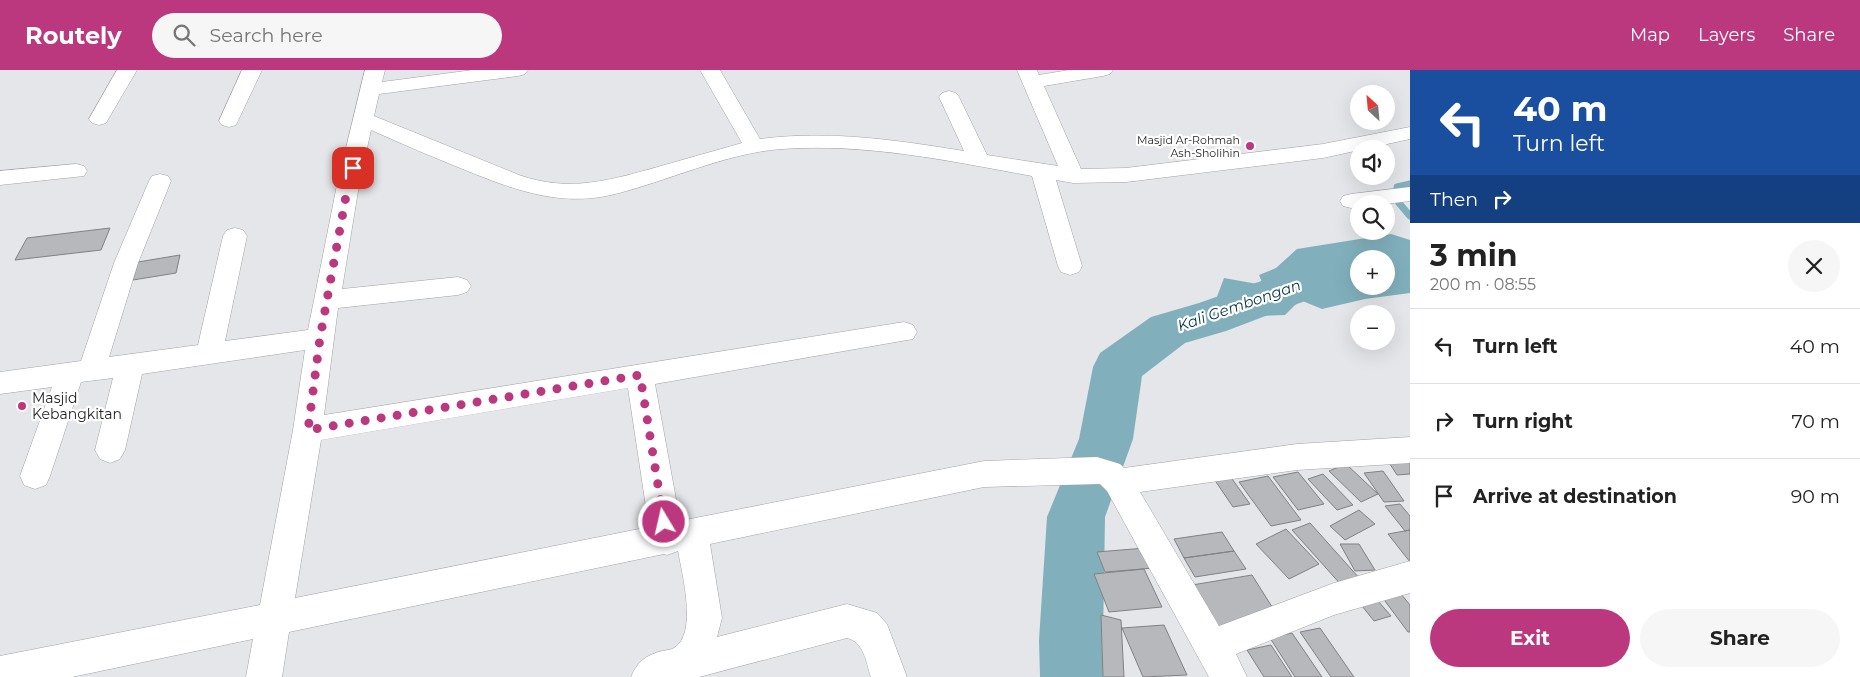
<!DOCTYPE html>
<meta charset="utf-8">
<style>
body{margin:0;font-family:Montserrat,sans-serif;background:#f6f6f6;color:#222;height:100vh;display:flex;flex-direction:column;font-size:19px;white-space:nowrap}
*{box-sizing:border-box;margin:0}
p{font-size:16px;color:#767676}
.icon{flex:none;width:28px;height:28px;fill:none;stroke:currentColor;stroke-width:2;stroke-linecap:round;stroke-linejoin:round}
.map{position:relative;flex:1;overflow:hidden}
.panel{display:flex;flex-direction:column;background:#fff;width:450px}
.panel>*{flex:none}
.top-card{background:#1a4fa0;color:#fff;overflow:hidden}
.needle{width:32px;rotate:334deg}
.fabs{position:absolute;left:1350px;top:15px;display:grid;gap:10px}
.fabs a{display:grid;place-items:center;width:45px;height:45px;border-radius:50%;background:#fff;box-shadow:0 5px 20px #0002;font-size:25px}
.pin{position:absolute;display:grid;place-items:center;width:42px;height:42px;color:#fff;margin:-21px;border-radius:10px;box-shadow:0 2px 8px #0006}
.me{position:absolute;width:55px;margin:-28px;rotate:351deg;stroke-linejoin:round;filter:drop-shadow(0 0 4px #0008)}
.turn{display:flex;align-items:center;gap:18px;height:105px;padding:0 20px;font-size:22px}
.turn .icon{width:65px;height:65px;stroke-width:2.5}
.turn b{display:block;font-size:35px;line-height:42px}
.then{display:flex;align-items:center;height:48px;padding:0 20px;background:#0003;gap:10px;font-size:19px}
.round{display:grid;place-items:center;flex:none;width:52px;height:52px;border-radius:26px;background:#f6f6f6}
.head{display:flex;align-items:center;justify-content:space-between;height:85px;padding:0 20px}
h1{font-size:30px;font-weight:700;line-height:38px}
.cta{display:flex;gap:10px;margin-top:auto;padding:10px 20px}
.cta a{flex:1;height:58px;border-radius:30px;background:#bc387e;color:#fff;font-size:20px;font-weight:700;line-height:58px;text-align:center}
.cta a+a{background:#f6f6f6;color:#222}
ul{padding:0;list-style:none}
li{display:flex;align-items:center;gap:15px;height:75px;padding:0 20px;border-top:1px solid #e0e0e0}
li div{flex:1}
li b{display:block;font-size:19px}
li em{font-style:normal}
header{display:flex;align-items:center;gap:30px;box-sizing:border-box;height:70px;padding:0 25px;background:#bc387e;color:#fff}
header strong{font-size:24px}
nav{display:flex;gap:28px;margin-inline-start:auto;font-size:18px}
.search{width:350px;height:45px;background:#f6f6f6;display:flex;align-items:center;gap:12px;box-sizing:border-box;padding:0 18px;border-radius:28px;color:#767676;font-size:19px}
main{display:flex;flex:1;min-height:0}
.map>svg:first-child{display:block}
.water{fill:#81b0bc;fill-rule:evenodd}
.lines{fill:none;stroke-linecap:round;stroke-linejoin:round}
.stream{stroke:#81b0bc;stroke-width:7}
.river{fill:#81b0bc;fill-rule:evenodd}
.building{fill:#b7b8bb;stroke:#818185}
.minor-casing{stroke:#a1a2a5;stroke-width:1}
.minor{fill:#fff;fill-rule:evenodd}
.route{stroke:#bc387e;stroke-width:9;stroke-dasharray:0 16.2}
.poi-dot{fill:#bc387e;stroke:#fff;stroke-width:2}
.labels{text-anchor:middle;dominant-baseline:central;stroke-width:4.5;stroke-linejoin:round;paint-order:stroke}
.far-poi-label{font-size:11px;fill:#1f1f20;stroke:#fff;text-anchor:end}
.poi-label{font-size:14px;fill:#1f1f20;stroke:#fff;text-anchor:start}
.water-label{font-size:15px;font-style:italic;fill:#093741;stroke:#fff}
</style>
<header>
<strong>Routely</strong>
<div class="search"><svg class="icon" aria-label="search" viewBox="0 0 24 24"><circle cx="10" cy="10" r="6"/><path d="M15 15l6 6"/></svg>Search here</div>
<nav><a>Map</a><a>Layers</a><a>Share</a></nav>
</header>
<main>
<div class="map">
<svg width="1410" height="607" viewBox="0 0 1410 607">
<rect width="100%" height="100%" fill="#e5e6e9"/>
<!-- water -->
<path class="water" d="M1391,164L1410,170V223L1365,229L1322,239L1300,230L1285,245L1209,248L1224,208L1263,215L1259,205L1276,198L1297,179ZM1359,189H1386V216H1359Z"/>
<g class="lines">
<!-- stream -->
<path class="stream" d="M1397,117L1410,114
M1399,133L1410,146"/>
<!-- river -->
<path class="river" d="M1359,185L1373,189H1359V216H1362L1329,222L1226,261L1185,273L1142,306L1133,369L1105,447L1103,570L1106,607H1040L1039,570L1047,447L1079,369L1093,297L1100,283L1151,247L1199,233L1307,195Z"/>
</g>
<!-- building -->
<path class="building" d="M110,158L101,180L15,190L27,168Z
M180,185L176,203L133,210L138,192Z
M1410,390V404L1397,405L1388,391Z
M1346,394L1378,424L1361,432L1329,401Z
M1383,401L1404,431L1384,432L1364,403Z
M1298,402L1324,434L1298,440L1273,407Z
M1323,404L1353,435L1337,440L1308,409Z
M1230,406L1250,434L1233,437L1214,409Z
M1268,406L1301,450L1271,456L1239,412Z
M1400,434L1410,446V460L1405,461L1385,436Z
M1359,440L1375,454L1345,470L1330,456Z
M1310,453L1361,510L1343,517L1292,460Z
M1286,459L1319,494L1289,509L1256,474Z
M1410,460V492L1388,464Z
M1222,462L1234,481L1184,488L1174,469Z
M1340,474H1359L1375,500L1355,501Z
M1145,478L1154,498L1105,502L1097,482Z
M1234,481L1246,499L1195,507L1184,488Z
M1144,499L1162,537L1109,542L1094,504Z
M1252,505L1279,548L1216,568L1186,516Z
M1401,524L1410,535V562H1408L1382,527Z
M1378,531L1391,546L1374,551L1362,536Z
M1101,545L1121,550L1124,607H1103Z
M1164,555L1187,605L1143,607L1122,558Z
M1320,558L1354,607H1331L1300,562Z
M1292,563L1322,607H1295L1270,568Z
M1271,575L1292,607H1264L1247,580Z"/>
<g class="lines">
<defs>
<path id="minor" d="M117,0H137L106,53L99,55L92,53L89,49Z
M242,0H262L236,55L229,57L222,55L219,51Z
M365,0H385L382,12L473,0H528L525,4L518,6L379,24L374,46L519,105C570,123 611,110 661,96C688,88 715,81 742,73L700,0H720L760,69C829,60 896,70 964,81L939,27L942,23L949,21L956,23L959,27L987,85L1058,96L1017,0H1037L1039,5L1069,0H1113L1110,4L1103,6L1044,16L1081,99L1126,98L1323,74L1410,57V69L1323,88L1126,112L1073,113L1056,110L1082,196L1079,202L1070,205L1061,202L1058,196L1032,106C950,91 866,73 782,79C725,83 666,112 611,125C559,137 512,119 465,100C433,87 402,74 371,60L359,115L342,219L458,207L467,210L471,216L467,222L458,225L338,238L324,345L904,252L913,255L917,262L913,269L655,314L680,451L984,391L1097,387L1120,394L1124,398L1297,374L1410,367V393L1297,400L1140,422L1219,556L1334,513L1410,491V523L1334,545L1236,584L1247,607H1209L1107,421L1100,414L984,417L710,474L722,548L717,567L847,534L877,543L887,554L907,607H871C866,592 864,572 847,568L699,607H631C637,592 646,585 662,581C666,580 671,580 674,578C698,564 682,503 678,481L667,485L664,484L289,562L282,607H246L253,569L72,607H0V586L260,535L293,360L305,280L142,304L125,380L120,389L110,393L100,389L95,380L113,308L81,312L50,406L46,415L35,419L24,415L20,406L52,317L0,324V302L81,291L114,193L149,111L152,106L160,104L168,106L171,111L138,193L109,287L198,275L223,166L227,160L235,158L243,160L247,166L225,271L308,260L337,115ZM628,318L649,457L295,528L321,370Z
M76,94L84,96L87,101L84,106L0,115V101Z
M1410,117V131L1386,134H1359V137L1351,138L1343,136L1340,131L1343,126L1351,124Z"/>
</defs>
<!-- minor casing -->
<use href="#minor" class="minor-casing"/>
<!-- minor -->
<use href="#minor" class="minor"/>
</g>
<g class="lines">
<!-- route -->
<path class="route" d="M353,98L348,115L320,268L308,360L640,305L664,452"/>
</g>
<!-- markers -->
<g class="poi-dot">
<circle cx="1250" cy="76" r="5"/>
<circle cx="22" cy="336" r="5"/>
</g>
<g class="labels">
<!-- far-poi labels -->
<g class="far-poi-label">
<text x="1240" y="70">Masjid Ar-Rohmah<tspan x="1240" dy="13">Ash-Sholihin</tspan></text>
</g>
<!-- poi labels -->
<g class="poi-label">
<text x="32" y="328">Masjid<tspan x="32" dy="16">Kebangkitan</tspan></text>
</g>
<!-- water labels -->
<g class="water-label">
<text transform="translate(1239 235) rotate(-19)">Kali Gembongan</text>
</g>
</g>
</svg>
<div class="fabs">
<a><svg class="needle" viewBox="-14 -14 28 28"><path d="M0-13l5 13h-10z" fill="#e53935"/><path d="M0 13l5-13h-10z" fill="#767676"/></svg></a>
<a><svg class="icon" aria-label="sound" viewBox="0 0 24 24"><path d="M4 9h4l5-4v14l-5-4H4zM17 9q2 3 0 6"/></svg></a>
<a><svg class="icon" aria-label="search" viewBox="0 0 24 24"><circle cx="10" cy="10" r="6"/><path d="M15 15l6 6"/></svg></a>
<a>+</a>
<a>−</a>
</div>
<div class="pin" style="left:353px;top:98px;background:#d93025"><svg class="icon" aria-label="arrive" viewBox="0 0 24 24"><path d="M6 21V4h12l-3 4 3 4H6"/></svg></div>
<svg class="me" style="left:664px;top:452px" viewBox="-20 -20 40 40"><circle r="17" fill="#bc387e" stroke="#fff" stroke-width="3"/><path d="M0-11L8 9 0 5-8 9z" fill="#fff"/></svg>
</div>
<section class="panel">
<div class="top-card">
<div class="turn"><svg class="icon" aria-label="left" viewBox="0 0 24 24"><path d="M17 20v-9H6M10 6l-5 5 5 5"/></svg><div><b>40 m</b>Turn left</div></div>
<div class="then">Then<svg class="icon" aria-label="right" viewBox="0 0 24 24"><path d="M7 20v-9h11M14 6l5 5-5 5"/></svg></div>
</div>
<div class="head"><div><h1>3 min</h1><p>200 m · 08:55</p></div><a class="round"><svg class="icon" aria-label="close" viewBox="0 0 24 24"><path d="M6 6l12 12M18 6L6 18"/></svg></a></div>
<ul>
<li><svg class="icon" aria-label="left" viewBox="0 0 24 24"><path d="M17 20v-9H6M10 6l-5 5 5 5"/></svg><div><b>Turn left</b></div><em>40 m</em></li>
<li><svg class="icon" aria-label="right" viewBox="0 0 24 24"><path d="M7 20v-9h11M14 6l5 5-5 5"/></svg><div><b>Turn right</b></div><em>70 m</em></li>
<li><svg class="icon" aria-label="arrive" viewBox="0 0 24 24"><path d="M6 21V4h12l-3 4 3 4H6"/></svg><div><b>Arrive at destination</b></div><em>90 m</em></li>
</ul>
<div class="cta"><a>Exit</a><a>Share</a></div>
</section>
</main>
